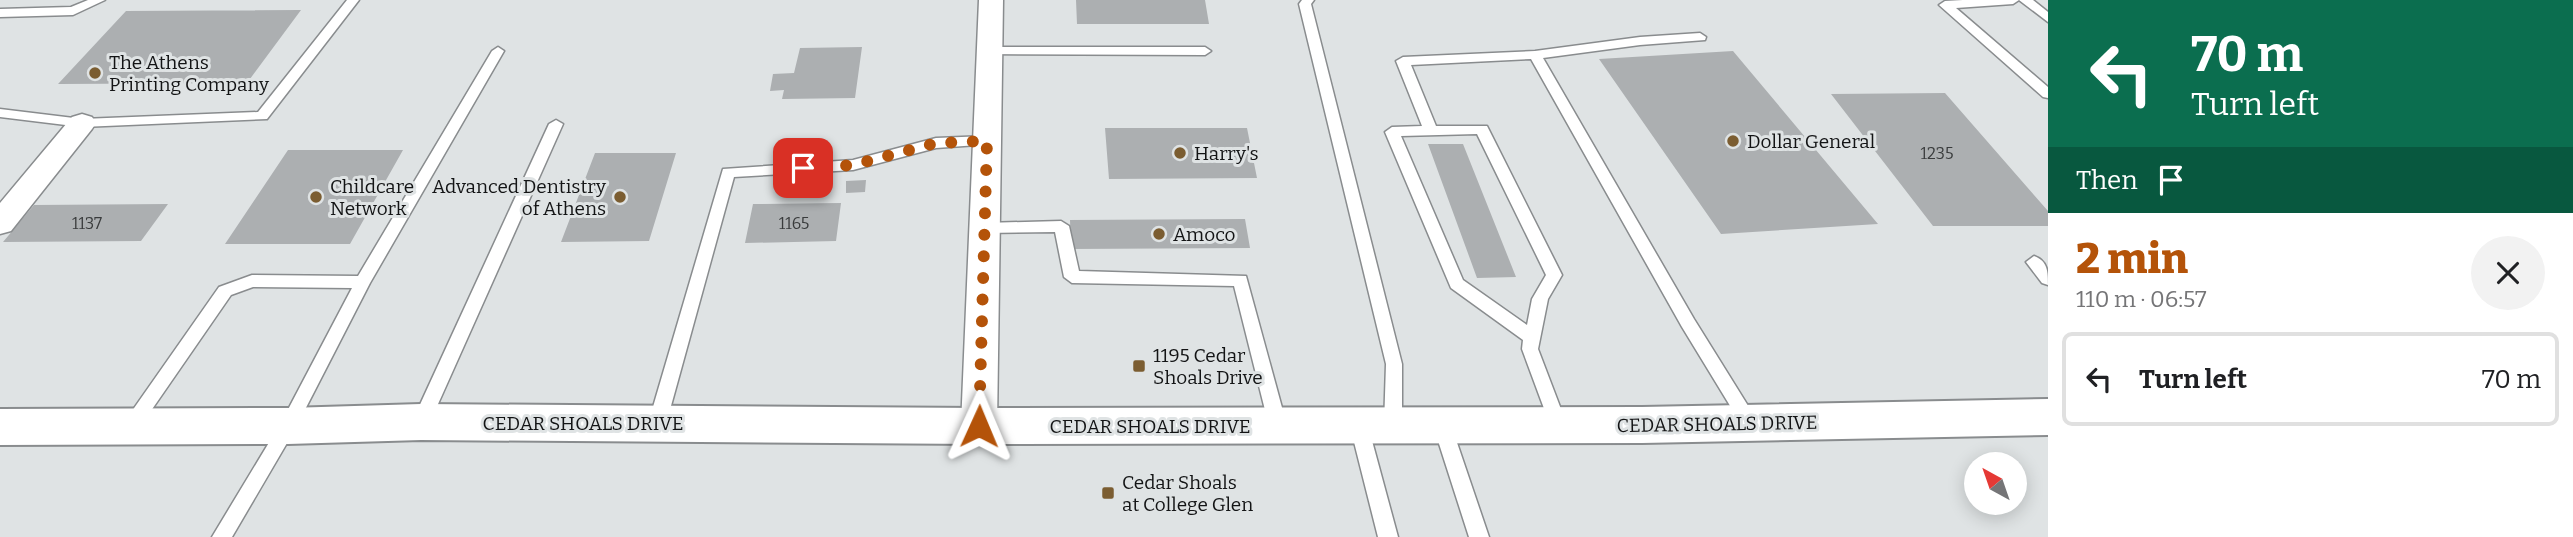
<!DOCTYPE html>
<meta charset="utf-8">
<style>
body{margin:0;font-family:Bitter,serif;background:#f2f2f2;color:#202124;height:100vh;display:flex;flex-direction:column;font-size:26px;white-space:nowrap}
*{box-sizing:border-box;margin:0}
p{font-size:23px;color:#757577}
.icon{flex:none;width:38px;height:38px;fill:none;stroke:currentColor;stroke-width:2;stroke-linecap:round;stroke-linejoin:round}
.map{position:relative;flex:1;overflow:hidden}
.details{display:flex;flex-direction:column;background:#fff;width:525px}
.details>*{flex:none}
.guide{background:#0b6e4f;color:#fff;overflow:hidden}
.needle{width:46px;rotate:320deg}
.fabs{position:absolute;left:1964px;top:452px;display:grid;gap:14px}
.fabs a{display:grid;place-items:center;width:63px;height:63px;border-radius:50%;background:#fff;box-shadow:0 4px 18px #0003;font-size:35px}
.pin{position:absolute;display:grid;place-items:center;width:60px;height:60px;color:#fff;margin:-30px;border-radius:14px;box-shadow:0 4px 10px #0006}
.me{position:absolute;width:77px;margin:-38px;rotate:1deg;stroke-linejoin:round;filter:drop-shadow(0 0 5px #0008)}
.turn{display:flex;align-items:center;gap:24px;height:147px;padding:0 28px;font-size:32px}
.turn .icon{width:91px;height:91px;stroke-width:2.5}
.turn b{display:block;font-size:49px;line-height:60px}
.then{display:flex;align-items:center;height:66px;padding:0 28px;background:#0003;gap:14px;font-size:26px}
.round{display:grid;place-items:center;flex:none;width:74px;height:74px;border-radius:37px;background:#f2f2f2}
.summary{display:flex;align-items:center;justify-content:space-between;height:119px;padding:0 28px}
h1{font-size:42px;font-weight:800;line-height:52px;color:#b45309}
ul{padding:0;list-style:none}
li{display:flex;align-items:center;gap:21px;height:94px;margin:0 14px 10px;padding:0 14px;border:4px solid #e0e0e0;border-radius:10px}
li div{flex:1}
li b{display:block;font-size:26px}
li em{font-style:normal}
main{display:flex;flex:1;min-height:0}
.map>svg:first-child{display:block}
.building{fill:#acafb1}
.lines{fill:none;stroke-linecap:round;stroke-linejoin:round}
.service-casing{stroke:#898c8e;stroke-width:3}
.minor-casing{stroke:#898c8e;stroke-width:3}
.tertiary-casing{stroke:#898c8e;stroke-width:4}
.service{fill:#fff;fill-rule:evenodd}
.minor{fill:#fff;fill-rule:evenodd}
.tertiary{fill:#fff;fill-rule:evenodd}
.route{stroke:#b45309;stroke-width:12;stroke-dasharray:0 21.6}
.poi-dot{fill:#7b5d31;stroke:#dfe3e4;stroke-width:2.5}
.labels{text-anchor:middle;dominant-baseline:central;stroke-width:6;stroke-linejoin:round;paint-order:stroke}
.number-label{font-size:16px;fill:#393b3c}
.poi-label{font-size:19px;fill:#131415;stroke:#dfe3e4;text-anchor:start}
.street-label{font-size:19px;fill:#131415;stroke:#dfe3e4}
</style>
<main>
<div class="map">
<svg width="2048" height="537" viewBox="0 0 2048 537">
<rect width="100%" height="100%" fill="#dfe3e4"/>
<!-- building -->
<path class="building" d="M1076,0H1205L1209,24H1077Z
M301,10L247,83L58,84L126,11Z
M862,47L855,98L782,99L784,90L770,91L773,74L794,73L800,48Z
M1733,51L1878,224L1721,234L1599,59Z
M1945,93L2048,211V226H1933L1831,94Z
M1105,128H1247L1257,178L1109,179Z
M1428,144H1463L1516,277L1477,278Z
M288,150H403L350,244H225Z
M595,153H676L649,241L561,242Z
M866,180L865,192L846,193V181Z
M841,203L836,241L745,243L753,204Z
M168,204L141,241L3,242L34,205Z
M1245,219L1250,248L1071,249L1070,220Z"/>
<g class="lines">
<defs>
<path id="service" d="M88,0H105L73,15L0,17V9L71,7Z
M347,0H359L267,119L82,127L0,117V109L82,119L258,112Z
M1302,0H1314L1311,4L1402,364V426L1399,431L1393,433L1387,431L1384,426L1386,364L1299,4Z
M1963,0H2033L2048,12V22L2019,0L2013,4L1956,8L2048,87V98L2043,97L1939,5L1945,1Z
M1700,33L1706,37L1705,40L1640,45L1543,58L1694,319L1755,417L1758,422L1755,427L1749,429L1743,427L1682,327L1531,59L1411,65L1436,126H1487L1562,275L1548,299L1538,349L1567,425L1564,430L1558,432L1552,430L1522,349L1523,340L1451,288L1385,132L1392,127L1422,126L1396,61L1403,57L1535,51L1640,37ZM1477,134L1546,275L1532,299L1527,325L1463,280L1401,136Z
M498,47L504,51L370,283L294,431L232,537H212L282,421L352,288L253,287L231,295L137,431L131,433L125,431L122,426L125,421L219,287L252,275L358,276L492,51Z
M989,47H1205L1211,51L1205,55L984,54L983,51Z
M556,120L563,124L430,422L427,427L421,429L415,427L412,422L549,124Z
M987,136L994,141L992,144L936,148L853,170L734,177L666,424L663,429L657,431L651,429L648,424L723,169L853,160L936,138Z
M1061,221L1069,226L1079,271L1246,276L1287,426L1284,431L1278,433L1272,431L1269,426L1234,286L1072,283L1064,277L1055,232L984,233L976,228L984,223Z
M2034,256C2048,261 2048,272 2048,285L2042,283L2026,262Z
M1442,418L1448,420L1451,425L1489,537H1469L1433,425L1436,420Z
M1359,419L1365,421L1368,426L1398,537H1378L1350,426L1353,421Z"/>
<path id="minor" d="M979,0H1003L997,426L992,436L979,441L966,436L961,426Z
M82,114L92,117L96,123L92,129L11,231L0,234V203L72,117Z"/>
<path id="tertiary" d="M2048,399V435L1642,443L979,444L421,440L288,444L0,445V409L288,408L421,404L979,408L1642,407Z"/>
</defs>
<!-- service casing -->
<use href="#service" class="service-casing"/>
<!-- minor casing -->
<use href="#minor" class="minor-casing"/>
<!-- tertiary casing -->
<use href="#tertiary" class="tertiary-casing"/>
<!-- service -->
<use href="#service" class="service"/>
<!-- minor -->
<use href="#minor" class="minor"/>
<!-- tertiary -->
<use href="#tertiary" class="tertiary"/>
</g>
<g class="lines">
<!-- route -->
<path class="route" d="M803,168L853,165L936,143L987,141L979,426"/>
</g>
<!-- markers -->
<g class="poi-dot">
<circle cx="95" cy="73" r="7"/>
<circle cx="1733" cy="141" r="7"/>
<circle cx="1180" cy="153" r="7"/>
<circle cx="316" cy="197" r="7"/>
<circle cx="620" cy="197" r="7"/>
<circle cx="1159" cy="234" r="7"/>
<rect x="1132" y="359" width="14" height="14" rx="3.5"/>
<rect x="1101" y="486" width="14" height="14" rx="3.5"/>
</g>
<g class="labels">
<!-- number labels -->
<g class="number-label">
<text x="1937" y="153">1235</text>
<text x="87" y="223">1137</text>
<text x="794" y="223">1165</text>
</g>
<!-- poi labels -->
<g class="poi-label">
<text x="109" y="62">The Athens<tspan x="109" dy="22">Printing Company</tspan></text>
<text x="1747" y="141">Dollar General</text>
<text x="1194" y="153">Harry's</text>
<text x="330" y="186">Childcare<tspan x="330" dy="22">Network</tspan></text>
<text x="606" y="186" text-anchor="end">Advanced Dentistry<tspan x="606" dy="22">of Athens</tspan></text>
<text x="1173" y="234">Amoco</text>
<text x="1153" y="355">1195 Cedar<tspan x="1153" dy="22">Shoals Drive</tspan></text>
<text x="1122" y="482">Cedar Shoals<tspan x="1122" dy="22">at College Glen</tspan></text>
</g>
<!-- street labels -->
<g class="street-label">
<text x="583" y="423">CEDAR SHOALS DRIVE</text>
<text transform="translate(1717 424) rotate(-1)">CEDAR SHOALS DRIVE</text>
<text x="1150" y="426">CEDAR SHOALS DRIVE</text>
</g>
</g>
</svg>
<div class="fabs">
<a><svg class="needle" viewBox="-14 -14 28 28"><path d="M0-13l5 13h-10z" fill="#e53935"/><path d="M0 13l5-13h-10z" fill="#757577"/></svg></a>
</div>
<div class="pin" style="left:803px;top:168px;background:#d93025"><svg class="icon" aria-label="arrive" viewBox="0 0 24 24"><path d="M6 21V4h12l-3 4 3 4H6"/></svg></div>
<svg class="me" style="left:979px;top:426px" viewBox="-20 -20 40 40"><path d="M0-17L14 15 0 8-14 15z" fill="#b45309" stroke="#fff" stroke-width="4"/></svg>
</div>
<section class="details">
<div class="guide">
<div class="turn"><svg class="icon" aria-label="left" viewBox="0 0 24 24"><path d="M17 20v-9H6M10 6l-5 5 5 5"/></svg><div><b>70 m</b>Turn left</div></div>
<div class="then">Then<svg class="icon" aria-label="arrive" viewBox="0 0 24 24"><path d="M6 21V4h12l-3 4 3 4H6"/></svg></div>
</div>
<div class="summary"><div><h1>2 min</h1><p>110 m · 06:57</p></div><a class="round"><svg class="icon" aria-label="close" viewBox="0 0 24 24"><path d="M6 6l12 12M18 6L6 18"/></svg></a></div>
<ul>
<li><svg class="icon" aria-label="left" viewBox="0 0 24 24"><path d="M17 20v-9H6M10 6l-5 5 5 5"/></svg><div><b>Turn left</b></div><em>70 m</em></li>
</ul>
</section>
</main>
